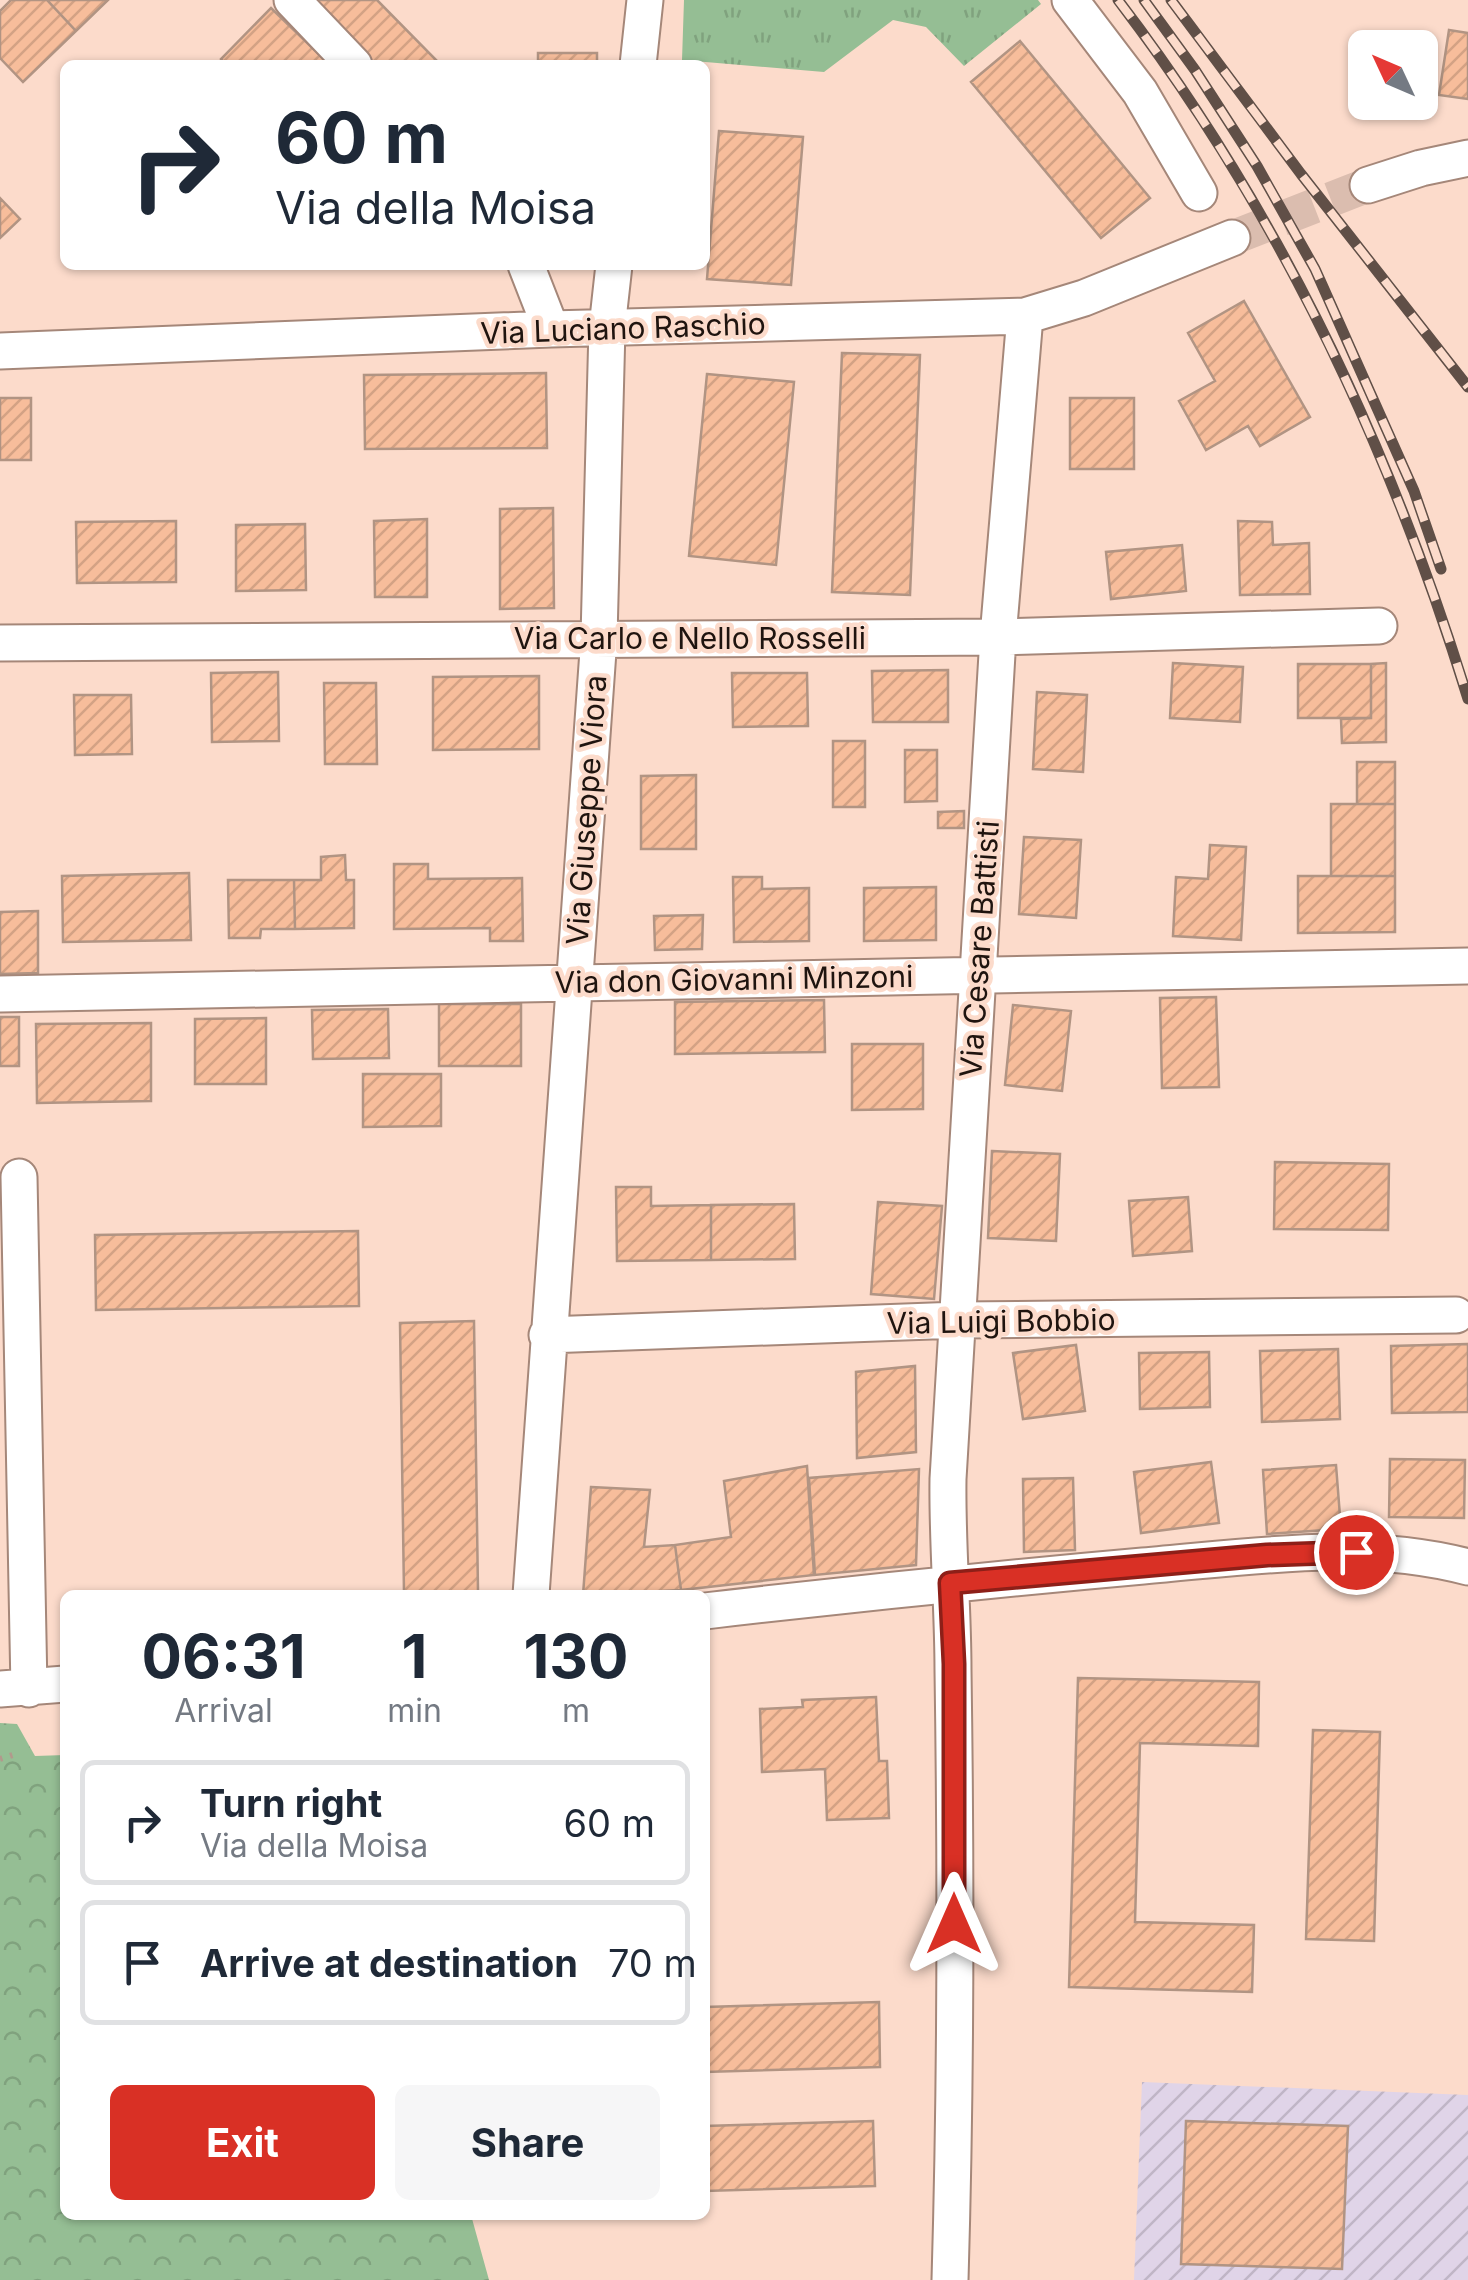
<!DOCTYPE html>
<style>
body{margin:0;font-family:Inter,sans-serif;background:#f6f6f7;color:#1f2937;height:100vh;display:flex;flex-direction:column;font-size:38px;white-space:nowrap}
*{box-sizing:border-box;margin:0}
p{font-size:32px;color:#747a83}
.icon{flex:none;width:55px;height:55px;fill:none;stroke:currentColor;stroke-width:2;stroke-linecap:round;stroke-linejoin:round}
.map{position:relative;flex:1;overflow:hidden}
.drawer{position:absolute;left:60px;top:1590px;width:650px;height:630px;display:flex;flex-direction:column;background:#fff;border-radius:15px;box-shadow:0 2px 8px #0004}
.drawer>*{flex:none}
.guide{position:absolute;left:60px;top:60px;width:650px;height:210px;border-radius:15px;box-shadow:0 2px 8px #0004;background:#fff;color:#1f2937;overflow:hidden}
.needle{width:65px;rotate:314deg}
.fabs{position:absolute;left:1348px;top:30px;display:grid;gap:20px}
.fabs a{display:grid;place-items:center;width:90px;height:90px;border-radius:15px;background:#fff;box-shadow:0 2px 8px #0004;font-size:50px}
.pin{position:absolute;display:grid;place-items:center;width:85px;height:85px;color:#fff;margin:-42px;border:5px solid #fff;border-radius:50%;box-shadow:0 2px 10px #0007}
.me{position:absolute;width:110px;margin:-55px;rotate:0deg;stroke-linejoin:round;filter:drop-shadow(0 0 8px #0008)}
.turn{display:flex;align-items:center;gap:35px;height:210px;padding:0 50px;font-size:45px}
.turn .icon{width:130px;height:130px;stroke-width:2.5}
.turn b{display:block;font-size:70px;line-height:85px}
.eta{display:flex;justify-content:space-evenly;align-items:center;height:170px;text-align:center}
.eta b{font-size:60px;font-weight:700;line-height:70px}
.cta{display:flex;gap:20px;margin-top:auto;padding:20px 50px}
.cta a{flex:1;height:115px;border-radius:15px;background:#d93025;color:#fff;font-size:40px;font-weight:700;line-height:115px;text-align:center}
.cta a+a{background:#f6f6f7;color:#1f2937}
ul{padding:0;list-style:none}
li{display:flex;align-items:center;gap:30px;height:125px;margin:0 20px 15px;padding:0 30px;border:5px solid #e0e1e3;border-radius:15px}
li div{flex:1}
li b{display:block;font-size:38px}
li em{font-style:normal}
.map>svg:first-child{display:block}
.industrial{fill:url(#industrial-furrows)}
.grass{fill:url(#grass-tufts)}
.forest{fill:url(#forest-crowns)}
.building{fill:url(#building-hatch);stroke:#b19483;stroke-width:2.5}
.lines{fill:none;stroke-linecap:round;stroke-linejoin:round}
.minor-tunnel{stroke:#dbbdaf;stroke-width:35;stroke-dasharray:35 18;stroke-linecap:butt}
.minor-casing{stroke:#a58779;stroke-width:39}
.path{stroke:#b2998c;stroke-width:6;stroke-dasharray:2.5 8;stroke-linecap:butt}
.minor{stroke:#fff;stroke-width:35}
.rail-casing{stroke:#604f47;stroke-width:11}
.rail{stroke:#fcdbcb;stroke-width:8;stroke-dasharray:22;stroke-linecap:butt}
.route-casing{stroke:#8d1f18;stroke-width:25}
.route{stroke:#d93025;stroke-width:18}
.labels{text-anchor:middle;dominant-baseline:central;stroke-width:9;stroke-linejoin:round;paint-order:stroke}
.street-label{font-size:30px;fill:#1f140f;stroke:#fcdbcb}
</style>
<div class="map">
<svg width="1468" height="2280" viewBox="0 0 1468 2280">
<defs>
<pattern id="industrial-furrows" width="10" height="10" patternUnits="userSpaceOnUse" patternTransform="scale(2.5)"><rect width="10" height="10" fill="#e0d4e8"/><path d="M-1 1l2-2M0 10L10 0M9 11l2-2" fill="none" stroke="#c0b5c6"/></pattern>
<pattern id="grass-tufts" width="24" height="20" patternUnits="userSpaceOnUse" patternTransform="scale(2.5)"><rect width="24" height="20" fill="#95be94"/><path d="M3 7l-1-3M5 7V3M7 7l1-3M15 17l-1-3M17 17v-4M19 17l1-3" fill="none" stroke="#80a27e"/></pattern>
<pattern id="forest-crowns" width="20" height="18" patternUnits="userSpaceOnUse" patternTransform="scale(2.5)"><rect width="20" height="18" fill="#95be94"/><path d="M2 6a3 3 0 1 1 6 0M12 15a3 3 0 1 1 6 0" fill="none" stroke="#80a27e"/></pattern>
<pattern id="building-hatch" width="6" height="6" patternUnits="userSpaceOnUse" patternTransform="scale(2.5)"><rect width="6" height="6" fill="#f7bd9b"/><path d="M-1 1l2-2M0 6l6-6M5 7l2-2" fill="none" stroke="#d3a284"/></pattern>
</defs>
<rect width="100%" height="100%" fill="#fcdbcb"/>
<!-- industrial -->
<path class="industrial" d="M1142,2082L1468,2095V2280H1134Z"/>
<!-- grass -->
<path class="grass" d="M684,0H1038L1041,4L964,66L926,27L893,20L824,72L682,60Z"/>
<!-- forest -->
<path class="forest" d="M0,1723L17,1724L35,1756L65,1755V2215H471L489,2280H0Z"/>
<!-- building -->
<path class="building" d="M11,0H47L76,31L23,82L0,58V11Z
M47,0H108L76,31Z
M305,0H377L441,65H369Z
M271,8L325,60L320,65H226L221,59Z
M1449,30L1468,33V99L1439,95Z
M1020,41L1150,198L1101,238L971,82Z
M538,53H597V65H538Z
M719,131L803,137L791,285L707,279Z
M0,198L20,219L0,238Z
M1244,301L1310,417L1260,446L1248,426L1206,450L1179,401L1215,381L1188,333Z
M842,353L920,355L910,595L832,592Z
M546,373L547,448L365,449L364,375Z
M707,374L794,382L776,565L689,556Z
M0,398H31V460H0Z
M1070,398H1134V469H1070Z
M553,508L554,608L500,609V509Z
M427,519V597H375L374,521Z
M176,521V582L77,583L76,522Z
M1238,521L1272,522L1273,545L1309,543L1310,594L1240,595Z
M305,524L306,590L236,591V525Z
M1182,545L1186,591L1111,599L1106,552Z
M1173,663L1243,667L1240,722L1170,718Z
M1386,663V742L1342,743L1341,719L1371,718V664Z
M1298,664H1371V718H1298Z
M948,670V722H873L872,671Z
M278,672L279,741L212,742L211,673Z
M732,673H807L808,726L733,727Z
M539,676V749L433,750V677Z
M324,683H376L377,764H325Z
M1037,692L1087,695L1083,772L1033,769Z
M74,695H131L132,754L75,755Z
M833,741H865V807H833Z
M905,750H937V801L905,802Z
M1357,762H1395V804H1357Z
M696,775V849H641V776Z
M1331,804H1395V876H1331Z
M964,811V828H938V812Z
M1024,837L1081,840L1076,918L1019,914Z
M1210,845L1246,847L1241,940L1173,936L1176,877L1208,879Z
M345,855L346,880H354V928L295,929L294,880H321V857Z
M394,864H428V879L522,878L523,941H490V928L394,929Z
M189,873L191,940L63,942L62,876Z
M1298,876H1395V932L1298,933Z
M733,877H762V889L809,888V941L734,942Z
M228,880H294L295,929H261L260,938H229Z
M936,887V940L864,941V888Z
M38,911V973L0,974V912Z
M703,915L702,949L655,950L654,916Z
M1216,997L1219,1087L1162,1088L1160,998Z
M824,1000L825,1052L675,1054V1002Z
M439,1004H521V1066H439Z
M1013,1005L1071,1011L1062,1091L1005,1085Z
M388,1009L389,1058L313,1059L312,1010Z
M0,1017H19V1066H0Z
M266,1018V1084H195V1019Z
M151,1023V1101L37,1103L36,1024Z
M852,1044H923V1109L852,1110Z
M363,1074H441V1126L363,1127Z
M992,1151L1060,1154L1056,1241L988,1238Z
M1275,1162L1389,1164L1388,1230L1274,1229Z
M616,1187H651V1206L711,1205V1260L617,1261Z
M1188,1197L1192,1251L1133,1256L1129,1201Z
M878,1202L942,1206L934,1299L871,1294Z
M794,1204L795,1259L711,1260V1205Z
M358,1231L359,1306L96,1310L95,1235Z
M474,1321L478,1591L404,1593L400,1323Z
M1468,1344V1412L1392,1413L1391,1346Z
M1076,1345L1085,1411L1023,1419L1013,1353Z
M1338,1349L1340,1419L1262,1422L1260,1351Z
M1209,1352L1210,1407L1140,1409L1139,1353Z
M915,1366L916,1452L857,1458L856,1372Z
M1390,1459L1465,1460L1464,1518L1389,1517Z
M1211,1462L1219,1523L1141,1533L1134,1472Z
M1336,1465L1341,1529L1267,1534L1263,1470Z
M807,1466L814,1575L681,1590L675,1545L731,1537L724,1481Z
M919,1469L916,1565L815,1575L809,1478Z
M1073,1478L1075,1550L1024,1552L1023,1479Z
M591,1487L650,1490L644,1547L675,1545L681,1590L583,1595Z
M1078,1678L1259,1682L1258,1746L1140,1743L1135,1922L1254,1925L1252,1992L1069,1987Z
M876,1697L879,1761H887L889,1818L827,1820L825,1769L762,1772L760,1709L803,1707L802,1700Z
M1313,1730L1380,1732L1374,1941L1306,1939Z
M879,2002L880,2067L705,2072V2007Z
M873,2121L875,2186L705,2191V2126Z
M1186,2121L1348,2126L1342,2269L1181,2264Z"/>
<g class="lines">
<!-- minor-tunnel -->
<path class="minor-tunnel" d="M1232,238L1368,185"/>
<defs>
<path id="minor" d="M292,0L354,65
M1070,0L1140,92L1199,193
M638,65L645,0
M1368,185L1421,168L1468,158
M526,265L551,329
M0,351L551,329L1025,316L1084,298L1232,238
M0,643L998,637L1379,626
M0,994L1468,966
M19,1177L29,1689
M547,1335L959,1320L1456,1315
M531,1595L599,637L607,328L614,265
M705,1611C851,1594 997,1579 1143,1566C1251,1557 1362,1539 1468,1567
M0,1689L65,1684
M950,2280C956,2077 956,1873 953,1670C953,1606 947,1543 948,1479L998,637L1025,316"/>
</defs>
<!-- minor casing -->
<use href="#minor" class="minor-casing"/>
<!-- path -->
<path class="path" d="M0,1759L16,1754"/>
<!-- minor -->
<use href="#minor" class="minor"/>
<defs>
<path id="rail" d="M1118,0C1277,208 1391,449 1468,699
M1144,0L1195,70L1257,166L1315,269L1414,491L1441,569
M1171,0L1301,174L1468,387"/>
</defs>
<!-- rail casing -->
<use href="#rail" class="rail-casing"/>
<!-- rail -->
<use href="#rail" class="rail"/>
</g>
<g class="lines">
<defs>
<path id="route" d="M954,1924V1664L950,1583L1267,1555L1356,1552"/>
</defs>
<!-- route casing -->
<use href="#route" class="route-casing"/>
<!-- route -->
<use href="#route" class="route"/>
</g>
<g class="labels">
<!-- street labels -->
<g class="street-label">
<text transform="translate(623 328) rotate(-2)">Via Luciano Raschio</text>
<text x="690" y="638">Via Carlo e Nello Rosselli</text>
<text transform="translate(586 810) rotate(-86)">Via Giuseppe Viora</text>
<text transform="translate(979 949) rotate(-86)">Via Cesare Battisti</text>
<text transform="translate(734 979) rotate(-1)">Via don Giovanni Minzoni</text>
<text transform="translate(1001 1321) rotate(-1)">Via Luigi Bobbio</text>
</g>
</g>
</svg>
<div class="fabs">
<a><svg class="needle" viewBox="-14 -14 28 28"><path d="M0-13l5 13h-10z" fill="#e53935"/><path d="M0 13l5-13h-10z" fill="#747a83"/></svg></a>
</div>
<div class="pin" style="left:1356px;top:1552px;background:#d93025"><svg class="icon" aria-label="arrive" viewBox="0 0 24 24"><path d="M6 21V4h12l-3 4 3 4H6"/></svg></div>
<svg class="me" style="left:954px;top:1924px" viewBox="-20 -20 40 40"><path d="M0-17L14 15 0 8-14 15z" fill="#d93025" stroke="#fff" stroke-width="4"/></svg>
<div class="guide">
<div class="turn"><svg class="icon" aria-label="right" viewBox="0 0 24 24"><path d="M7 20v-9h11M14 6l5 5-5 5"/></svg><div><b>60 m</b>Via della Moisa</div></div>
</div>
<section class="drawer">
<div class="eta">
<div><b>06:31</b><p>Arrival</p></div>
<div><b>1</b><p>min</p></div>
<div><b>130</b><p>m</p></div>
</div>
<ul>
<li><svg class="icon" aria-label="right" viewBox="0 0 24 24"><path d="M7 20v-9h11M14 6l5 5-5 5"/></svg><div><b>Turn right</b><p>Via della Moisa</p></div><em>60 m</em></li>
<li><svg class="icon" aria-label="arrive" viewBox="0 0 24 24"><path d="M6 21V4h12l-3 4 3 4H6"/></svg><div><b>Arrive at destination</b></div><em>70 m</em></li>
</ul>
<div class="cta"><a>Exit</a><a>Share</a></div>
</section>
</div>
